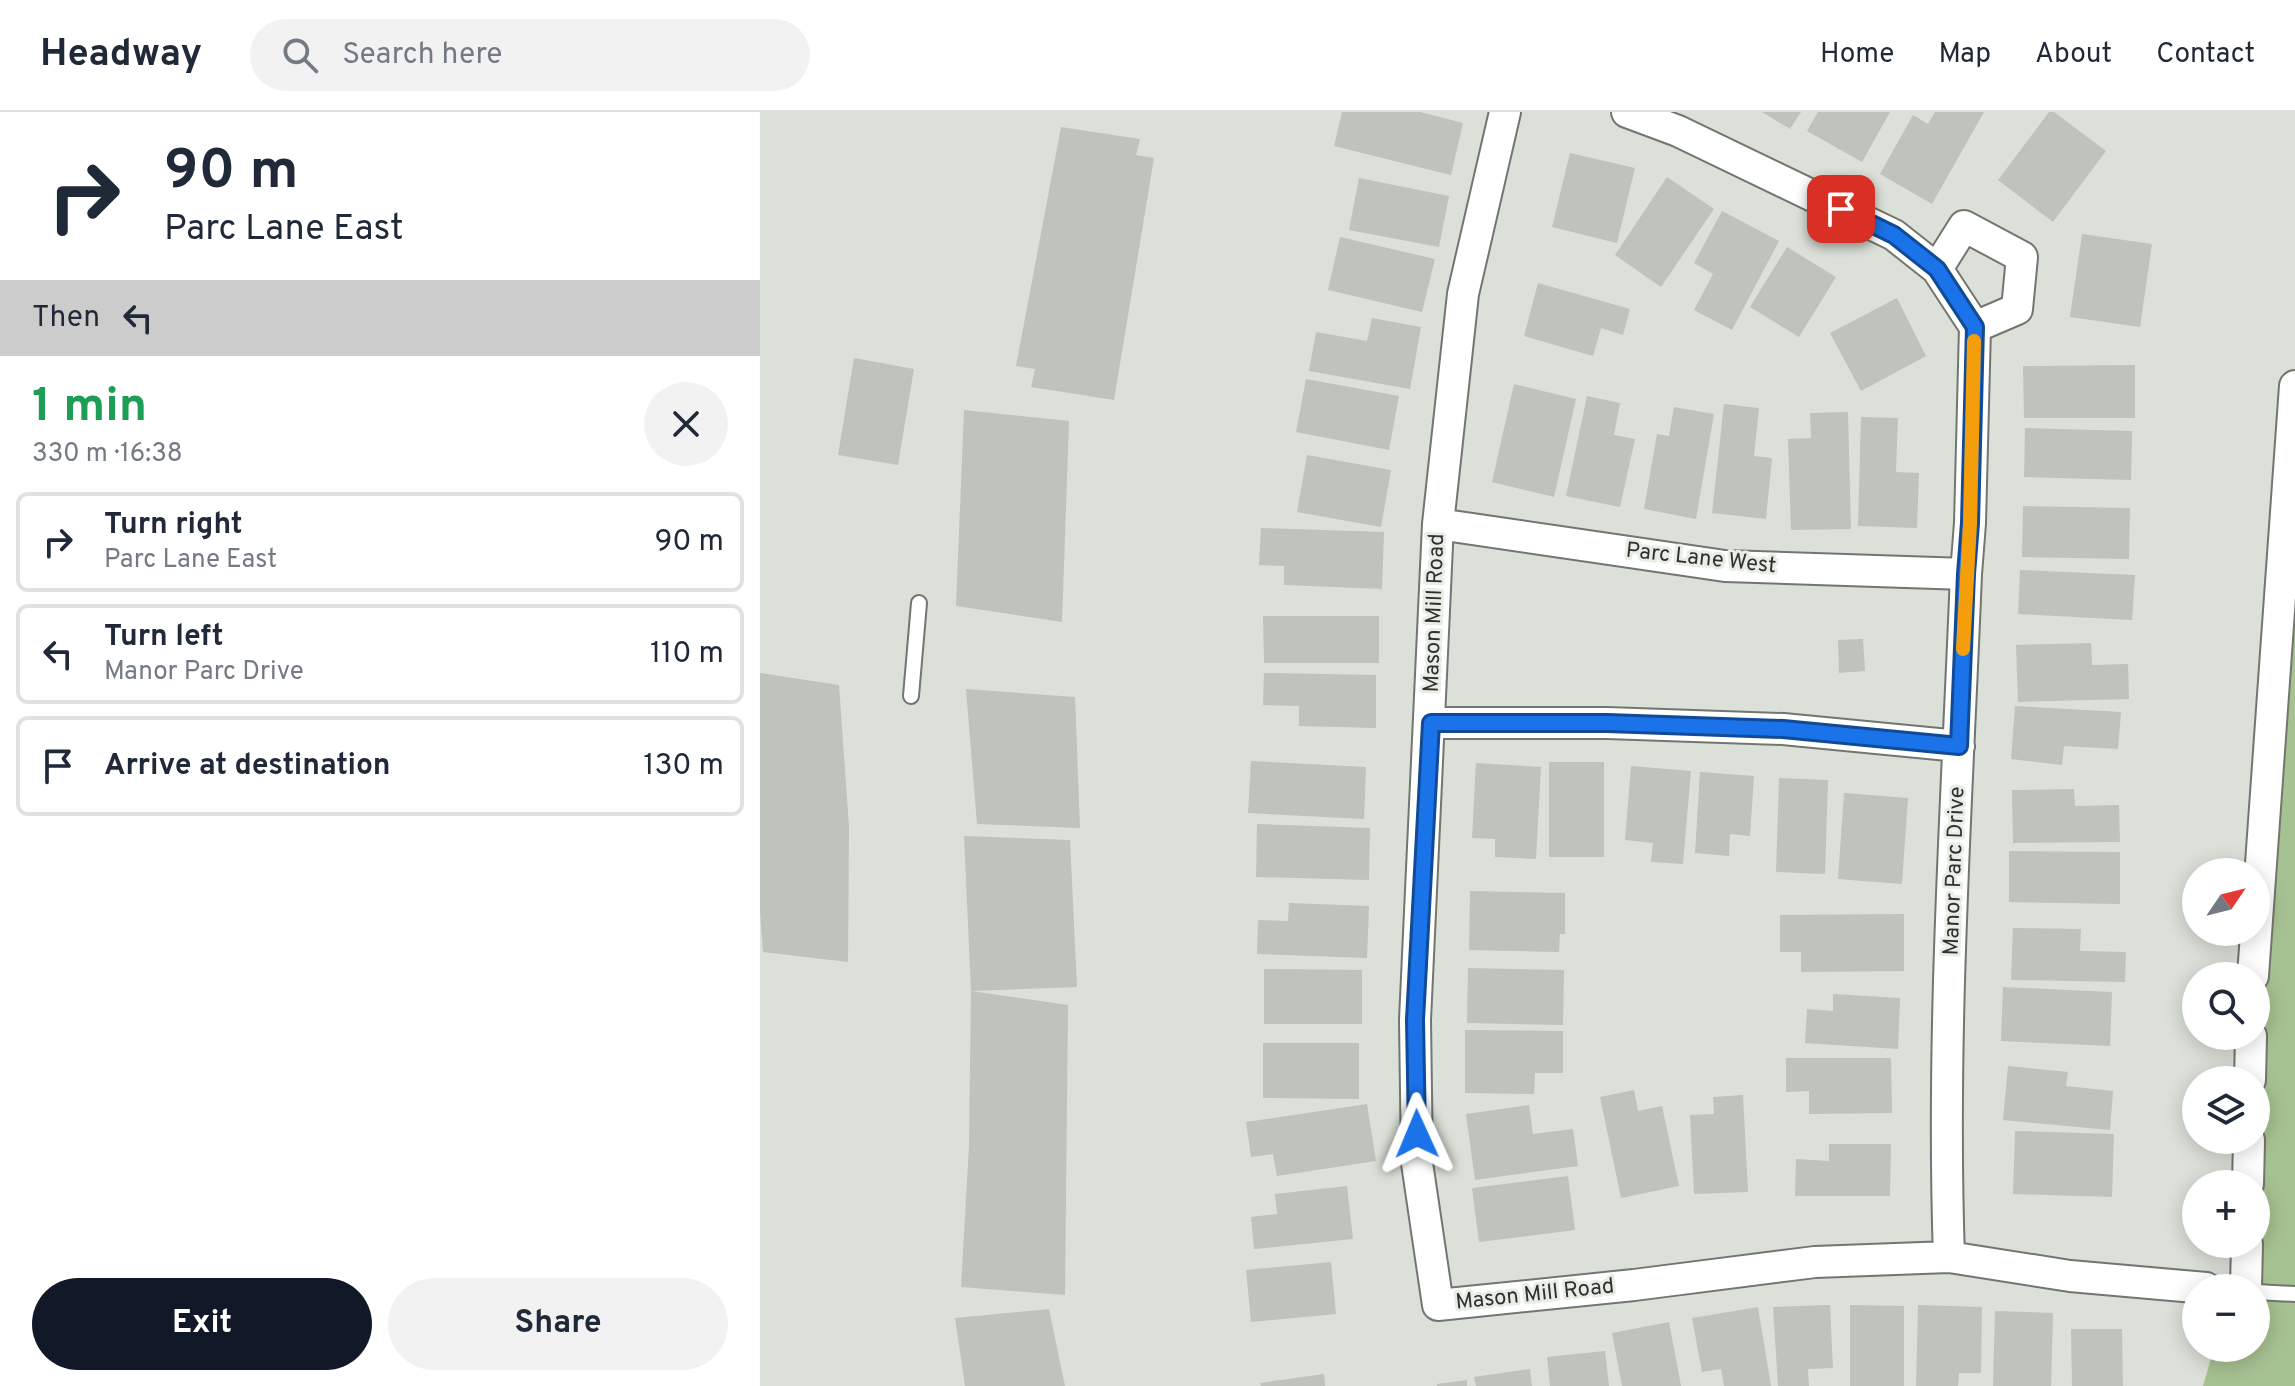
<!DOCTYPE html>
<meta charset="utf-8">
<style>
body{margin:0;font-family:Overpass,sans-serif;background:#f2f2f3;color:#1f2937;height:100vh;display:flex;flex-direction:column;font-size:30px;white-space:nowrap}
*{box-sizing:border-box;margin:0}
p{font-size:26px;color:#747a83}
.icon{flex:none;width:44px;height:44px;fill:none;stroke:currentColor;stroke-width:2;stroke-linecap:round;stroke-linejoin:round}
.map{position:relative;flex:1;overflow:hidden}
.details{display:flex;flex-direction:column;background:#fff;width:760px}
.details>*{flex:none}
.guide{background:#fff;color:#1f2937;overflow:hidden}
.needle{width:52px;rotate:55deg}
.fabs{position:absolute;left:1422px;top:746px;display:grid;gap:16px}
.fabs a{display:grid;place-items:center;width:88px;height:88px;border-radius:50%;background:#fff;box-shadow:0 4px 20px #0003;font-size:40px}
.pin{position:absolute;display:grid;place-items:center;width:68px;height:68px;color:#fff;margin:-34px;border-radius:16px;box-shadow:0 4px 12px #0006}
.me{position:absolute;width:88px;margin:-44px;rotate:359deg;stroke-linejoin:round;filter:drop-shadow(0 0 6px #0008)}
.turn{display:flex;align-items:center;gap:28px;height:168px;padding:0 32px;font-size:36px}
.turn .icon{width:104px;height:104px;stroke-width:2.5}
.turn b{display:block;font-size:56px;line-height:68px}
.then{display:flex;align-items:center;height:76px;padding:0 32px;background:#0003;gap:16px;font-size:30px}
.round{display:grid;place-items:center;flex:none;width:84px;height:84px;border-radius:42px;background:#f2f2f3}
.head{display:flex;align-items:center;justify-content:space-between;height:136px;padding:0 32px}
h1{font-size:48px;font-weight:700;line-height:60px;color:#1e9e55}
.button{display:flex;gap:16px;margin-top:auto;padding:16px 32px}
.button a{flex:1;height:92px;border-radius:48px;background:#111827;color:#fff;font-size:32px;font-weight:700;line-height:92px;text-align:center}
.button a+a{background:#f2f2f3;color:#1f2937}
ul{padding:0;list-style:none}
li{display:flex;align-items:center;gap:24px;height:100px;margin:0 16px 12px;padding:0 16px;border:4px solid #e0e1e3;border-radius:12px}
li div{flex:1}
li b{display:block;font-size:30px}
li em{font-style:normal}
header{display:flex;align-items:center;gap:48px;box-sizing:border-box;height:112px;padding:0 40px;background:#fff;border-bottom:2px solid #e0e1e3}
header strong{font-size:38px}
nav{display:flex;gap:44px;margin-inline-start:auto;font-size:28px}
.search{width:560px;height:72px;background:#f2f2f3;display:flex;align-items:center;gap:20px;box-sizing:border-box;padding:0 28px;border-radius:44px;color:#747a83;font-size:30px}
main{display:flex;flex:1;min-height:0}
.map>svg:first-child{display:block}
.green{fill:#a7c292}
.building{fill:#bec3bb}
.lines{fill:none;stroke-linecap:round;stroke-linejoin:round}
.lane-casing{stroke:#72766f;stroke-width:18}
.street-casing{stroke:#72766f;stroke-width:34}
.lane{stroke:#fff;stroke-width:14}
.street{stroke:#fff;stroke-width:30}
.route-casing{stroke:#114b97;stroke-width:20}
.route{stroke:#1a73e8;stroke-width:14}
.slow{stroke:#f59e0b;stroke-width:14}
.labels{text-anchor:middle;dominant-baseline:central;stroke-width:6;stroke-linejoin:round;paint-order:stroke}
.street-label{font-size:22px;fill:#2f312e;stroke:#e8ede5}
</style>
<header>
<strong>Headway</strong>
<div class="search"><svg class="icon" aria-label="search" viewBox="0 0 24 24"><circle cx="10" cy="10" r="6"/><path d="M15 15l6 6"/></svg>Search here</div>
<nav><a>Home</a><a>Map</a><a>About</a><a>Contact</a></nav>
</header>
<main>
<section class="details">
<div class="guide">
<div class="turn"><svg class="icon" aria-label="right" viewBox="0 0 24 24"><path d="M7 20v-9h11M14 6l5 5-5 5"/></svg><div><b>90 m</b>Parc Lane East</div></div>
<div class="then">Then<svg class="icon" aria-label="left" viewBox="0 0 24 24"><path d="M17 20v-9H6M10 6l-5 5 5 5"/></svg></div>
</div>
<div class="head"><div><h1>1 min</h1><p>330 m · 16:38</p></div><a class="round"><svg class="icon" aria-label="close" viewBox="0 0 24 24"><path d="M6 6l12 12M18 6L6 18"/></svg></a></div>
<ul>
<li><svg class="icon" aria-label="right" viewBox="0 0 24 24"><path d="M7 20v-9h11M14 6l5 5-5 5"/></svg><div><b>Turn right</b><p>Parc Lane East</p></div><em>90 m</em></li>
<li><svg class="icon" aria-label="left" viewBox="0 0 24 24"><path d="M17 20v-9H6M10 6l-5 5 5 5"/></svg><div><b>Turn left</b><p>Manor Parc Drive</p></div><em>110 m</em></li>
<li><svg class="icon" aria-label="arrive" viewBox="0 0 24 24"><path d="M6 21V4h12l-3 4 3 4H6"/></svg><div><b>Arrive at destination</b></div><em>130 m</em></li>
</ul>
<div class="button"><a>Exit</a><a>Share</a></div>
</section>
<div class="map">
<svg width="1535" height="1274" viewBox="0 0 1535 1274">
<rect width="100%" height="100%" fill="#dbe0d8"/>
<!-- green -->
<path class="green" d="M1535,490V1274H1443L1454,1236H1496V968H1493Z"/>
<!-- building -->
<path class="building" d="M582,0H660L703,11L691,63L574,34Z
M1002,0H1041L1030,17Z
M1058,0H1130L1102,50L1047,19Z
M1175,0H1224L1172,92L1120,62L1153,3L1168,12Z
M1289,0H1294L1346,39L1293,110L1238,68Z
M301,15L380,27L376,43L394,46L354,288L271,275L275,257L256,254Z
M810,41L875,56L857,131L792,115Z
M907,65L954,97L901,175L855,143Z
M599,66L689,84L679,135L589,118Z
M962,99L1019,129L972,218L934,198L953,162L934,151Z
M1322,122L1392,132L1380,215L1310,205Z
M580,125L675,147L662,200L568,178Z
M1027,135L1076,165L1039,225L990,195Z
M778,171L870,197L863,223L841,216L833,244L764,224Z
M1137,186L1166,244L1101,279L1070,221Z
M612,206L661,215L650,277L549,259L556,220L607,229Z
M94,246L154,257L138,353L78,343Z
M1375,253V306H1264L1263,254Z
M546,267L639,284L629,338L536,320Z
M754,272L816,287L794,385L732,370Z
M827,284L860,291L854,323L875,327L860,395L806,384Z
M964,292L999,296L994,344L1012,346L1006,407L952,401Z
M914,295L954,302L936,407L884,397L897,322L909,324Z
M204,298L309,309L302,510L196,494Z
M1088,300L1091,417L1031,418L1028,327L1051,326L1050,301Z
M1101,305L1138,306L1136,360L1159,361L1157,416L1098,414Z
M1265,316L1372,319L1371,368L1264,365Z
M547,343L631,358L621,415L537,400Z
M1263,394L1370,396L1369,447L1262,445Z
M501,416L624,420L622,477L524,473V454L499,453Z
M1260,458L1375,463L1372,508L1258,502Z
M503,504H619V551H504Z
M1103,527L1105,559L1079,561L1078,528Z
M1331,531L1332,553L1368,552L1369,587L1258,590L1256,533Z
M0,561L79,573L89,715L88,850L3,840L0,800Z
M504,561L616,563V616L539,614V594L503,593Z
M206,577L315,585L320,716L217,712Z
M1255,594L1361,600L1358,637L1304,634L1302,653L1251,647Z
M491,649L606,655L604,707L488,701Z
M789,650H844V745H789Z
M716,651L781,655L776,747L735,745V727L712,726Z
M871,654L931,659L923,752L891,750L893,731L865,728Z
M940,660L994,664L990,724L970,722L969,744L935,741Z
M1019,666L1068,668L1065,762L1016,760Z
M1314,677L1315,694L1359,693L1360,730L1253,731L1252,678Z
M1084,681L1148,686L1142,772L1078,767Z
M497,712L610,716L609,768L496,765Z
M204,724L310,728L317,875L211,879L308,893L305,1183L201,1175L209,1034L211,879Z
M1249,739L1360,740V792L1249,790Z
M710,779L805,781V822H800L799,840L709,838Z
M529,791L609,794L607,846L497,842L498,808L528,809Z
M1144,802V859L1041,860V840H1020V803Z
M1253,816L1321,817L1320,839L1366,840L1365,870L1251,868Z
M708,856L804,858L803,913L707,911Z
M504,857L602,858V912H504Z
M1243,875L1352,880L1350,934L1241,929Z
M1073,882L1140,886L1138,937L1045,931L1047,897L1073,899Z
M705,918L803,919V961H775L774,982L705,981Z
M503,931H599V987L503,986Z
M1026,946H1131L1132,1001L1049,1002V979L1026,980Z
M1248,954L1308,960L1306,974L1353,979L1350,1018L1243,1008Z
M874,978L878,999L902,994L919,1074L861,1086L840,985Z
M983,983L988,1080L934,1082L930,1003L954,1002L953,985Z
M607,992L616,1049L517,1064L513,1042L491,1045L486,1010Z
M769,993L773,1022L813,1017L818,1054L715,1068L706,1002Z
M1255,1019L1354,1022L1352,1085L1253,1082Z
M1069,1032H1131L1130,1084H1035L1036,1047L1069,1049Z
M808,1064L815,1118L719,1130L712,1076Z
M587,1074L593,1127L494,1137L491,1105L517,1102L515,1082Z
M571,1150L576,1202L491,1210L486,1158Z
M1070,1193L1073,1256L1048,1257L1049,1274H1018L1013,1195Z
M1090,1193L1144,1194V1274H1090Z
M1158,1193L1222,1195L1221,1261H1199L1198,1274H1156Z
M998,1195L1011,1274H964L961,1257L942,1260L932,1206Z
M289,1197L305,1274H205L195,1206Z
M1235,1199L1293,1201L1291,1274H1233Z
M909,1210L921,1274H862L852,1221Z
M1311,1217H1362L1363,1274H1312Z
M845,1239L849,1274H790L787,1245Z
M770,1257L772,1274H716L714,1265Z
M564,1262L565,1274H501L500,1271Z
M707,1268V1274H677V1272Z"/>
<g class="lines">
<defs>
<path id="lane" d="M151,584L159,491
M1496,1180L1535,1182"/>
<path id="street" d="M745,0L703,182L678,412L655,908L657,1051L678,1193L874,1173L1055,1150L1189,1145L1310,1164L1446,1176
M867,0L918,19L1134,123L1177,157L1215,215L1210,411L1206,462C1197,689 1181,918 1189,1145
M1177,157L1204,114L1262,145L1257,197L1215,215
M678,412L965,454L1206,462
M671,611H847L1023,617L1199,634
M1493,864L1535,274
M1490,968L1491,924
M1488,1072L1489,1028
M1486,1176L1487,1132"/>
</defs>
<!-- lane casing -->
<use href="#lane" class="lane-casing"/>
<!-- street casing -->
<use href="#street" class="street-casing"/>
<!-- lane -->
<use href="#lane" class="lane"/>
<!-- street -->
<use href="#street" class="street"/>
</g>
<g class="lines">
<defs>
<path id="route" d="M657,1022L655,908L671,611H847L1023,617L1199,634L1206,462L1210,411L1215,215L1177,157L1134,123L1081,97"/>
</defs>
<!-- route casing -->
<use href="#route" class="route-casing"/>
<!-- route -->
<use href="#route" class="route"/>
<!-- slow -->
<path class="slow" d="M1203,537L1210,411L1214,229"/>
</g>
<g class="labels">
<!-- street labels -->
<g class="street-label">
<text transform="translate(941 447) rotate(6)">Parc Lane West</text>
<text transform="translate(675 501) rotate(-88)">Mason Mill Road</text>
<text transform="translate(1195 759) rotate(-88)">Manor Parc Drive</text>
<text transform="translate(775 1183) rotate(-6)">Mason Mill Road</text>
</g>
</g>
</svg>
<div class="fabs">
<a><svg class="needle" viewBox="-14 -14 28 28"><path d="M0-13l5 13h-10z" fill="#e53935"/><path d="M0 13l5-13h-10z" fill="#747a83"/></svg></a>
<a><svg class="icon" aria-label="search" viewBox="0 0 24 24"><circle cx="10" cy="10" r="6"/><path d="M15 15l6 6"/></svg></a>
<a><svg class="icon" aria-label="layers" viewBox="0 0 24 24"><path d="M12 4l9 5-9 5-9-5zM3 14l9 5 9-5"/></svg></a>
<a>+</a>
<a>−</a>
</div>
<div class="pin" style="left:1081px;top:97px;background:#d93025"><svg class="icon" aria-label="arrive" viewBox="0 0 24 24"><path d="M6 21V4h12l-3 4 3 4H6"/></svg></div>
<svg class="me" style="left:657px;top:1022px" viewBox="-20 -20 40 40"><path d="M0-17L14 15 0 8-14 15z" fill="#1a73e8" stroke="#fff" stroke-width="4"/></svg>
</div>
</main>
